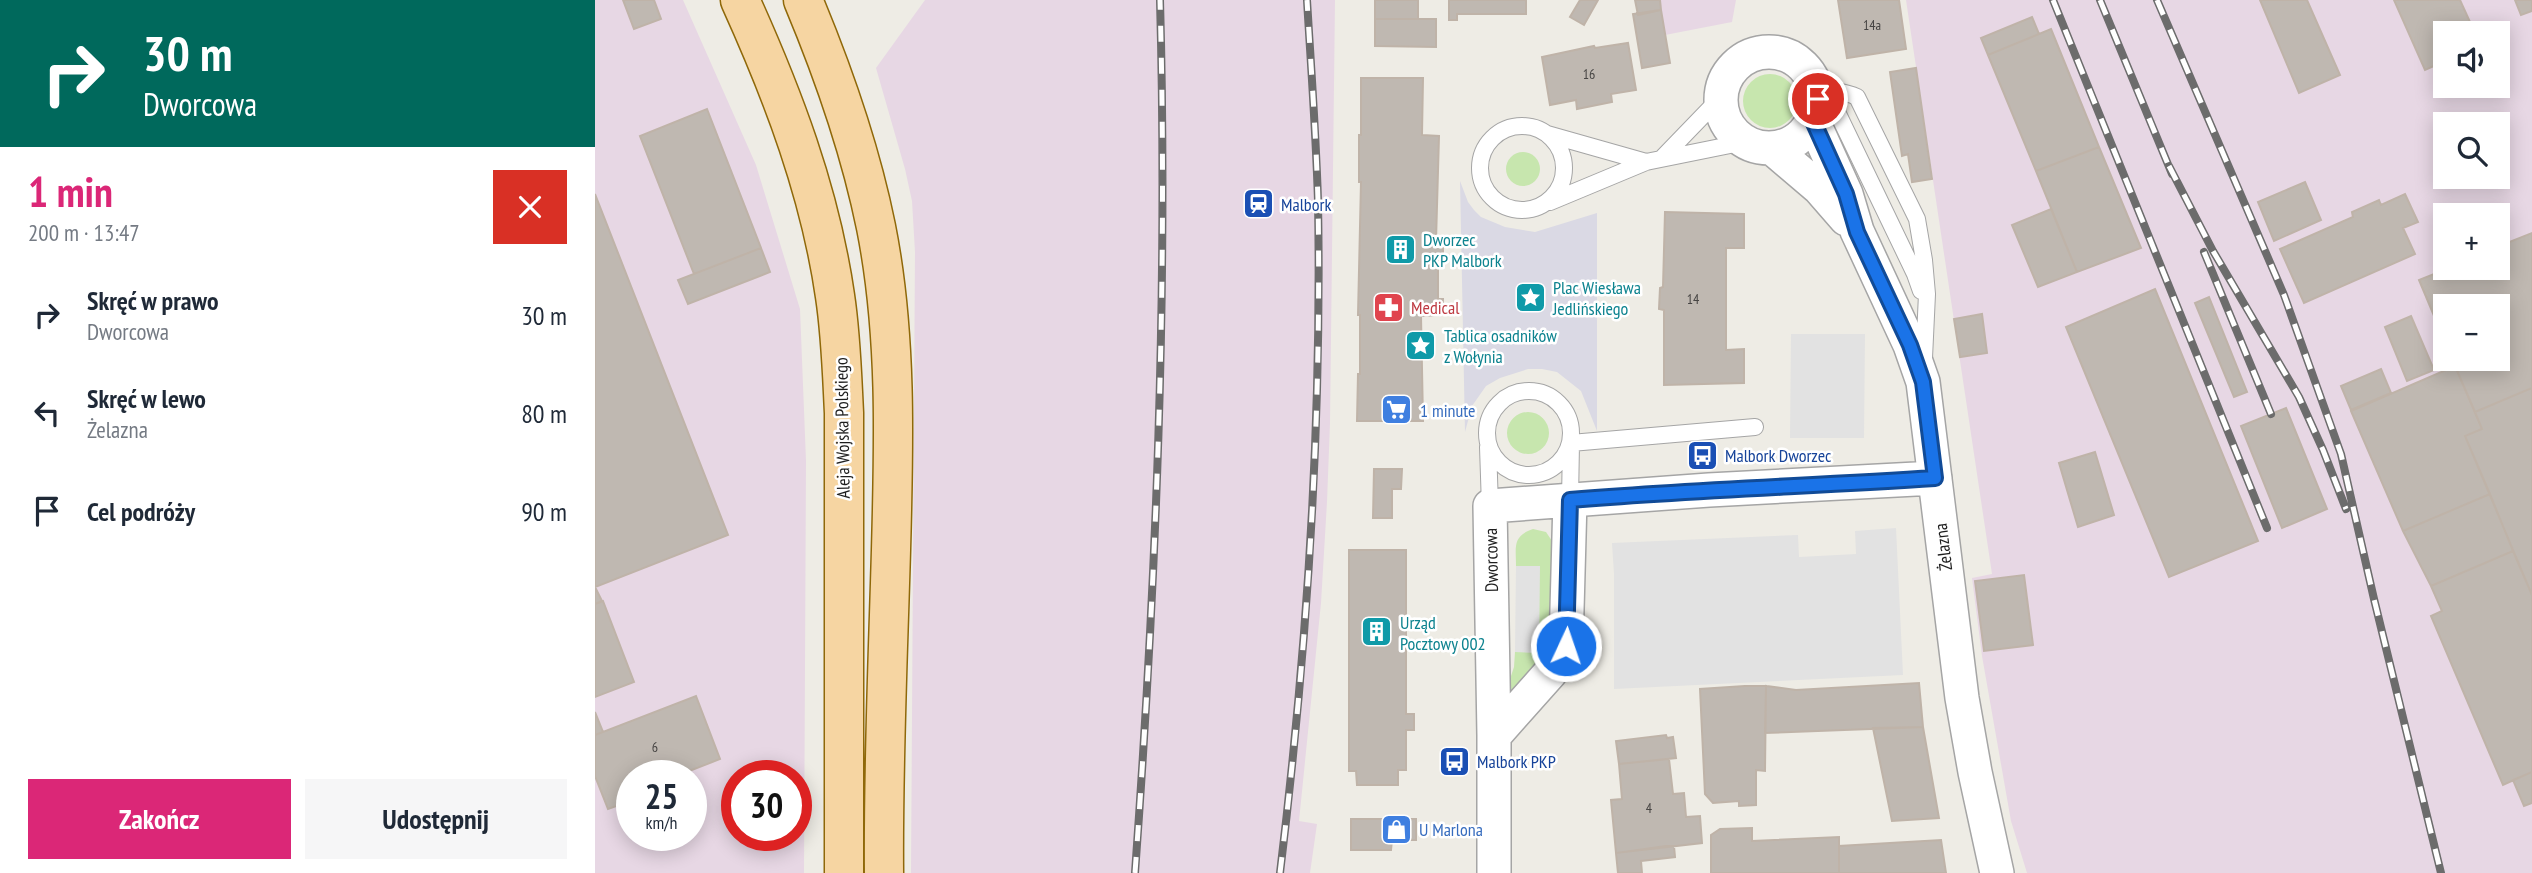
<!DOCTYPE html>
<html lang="pl">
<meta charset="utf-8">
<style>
body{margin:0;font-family:"PT Sans Narrow",sans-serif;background:#f6f6f7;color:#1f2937;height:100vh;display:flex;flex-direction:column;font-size:26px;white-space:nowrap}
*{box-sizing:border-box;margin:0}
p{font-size:23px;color:#747a83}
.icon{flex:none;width:38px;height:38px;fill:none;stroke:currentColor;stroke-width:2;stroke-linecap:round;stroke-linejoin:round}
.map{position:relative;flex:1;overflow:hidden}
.details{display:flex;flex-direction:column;background:#fff;width:595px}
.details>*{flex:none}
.banner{background:#00695c;color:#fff;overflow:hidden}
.controls{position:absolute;left:1838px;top:21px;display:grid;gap:14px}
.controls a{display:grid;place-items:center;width:77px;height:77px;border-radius:0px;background:#fff;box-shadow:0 4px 18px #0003;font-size:35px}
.speed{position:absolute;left:21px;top:760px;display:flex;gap:14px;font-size:35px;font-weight:700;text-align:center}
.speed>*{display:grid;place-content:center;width:91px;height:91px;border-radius:50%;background:#fff;box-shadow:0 4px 18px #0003;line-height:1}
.speed small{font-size:18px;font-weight:400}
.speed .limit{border:10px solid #d22;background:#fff;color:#111}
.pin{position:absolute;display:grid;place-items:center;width:60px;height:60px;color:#fff;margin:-30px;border:4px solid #fff;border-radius:50%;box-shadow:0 2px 7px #0007}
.me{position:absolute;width:77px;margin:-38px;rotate:3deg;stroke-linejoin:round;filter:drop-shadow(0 0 5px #0008)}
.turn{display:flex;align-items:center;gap:24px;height:147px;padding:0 28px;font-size:32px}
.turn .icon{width:91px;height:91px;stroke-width:2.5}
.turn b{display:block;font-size:49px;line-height:60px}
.round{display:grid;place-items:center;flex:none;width:74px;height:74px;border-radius:0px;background:#f6f6f7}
.head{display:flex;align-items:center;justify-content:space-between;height:119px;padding:0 28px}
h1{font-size:42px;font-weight:800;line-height:52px;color:#db2777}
.action{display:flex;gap:14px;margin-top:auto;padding:14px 28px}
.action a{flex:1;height:80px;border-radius:0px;background:#db2777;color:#fff;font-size:28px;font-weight:800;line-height:80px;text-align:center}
.action a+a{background:#f6f6f7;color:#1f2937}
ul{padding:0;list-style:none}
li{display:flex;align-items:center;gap:21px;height:98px;padding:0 28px}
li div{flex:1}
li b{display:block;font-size:26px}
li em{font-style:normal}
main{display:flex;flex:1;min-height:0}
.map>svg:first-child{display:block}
.industrial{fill:#e7d7e4;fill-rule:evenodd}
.grass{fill:#c7e6ae}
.parking{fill:#e2e2e2}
.plaza{fill:#dad9e4}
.building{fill:#bfb8b1;stroke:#bfb3a8;stroke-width:2}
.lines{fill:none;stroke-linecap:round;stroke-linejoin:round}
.lane-casing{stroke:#a5a5a5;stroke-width:18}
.street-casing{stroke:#a5a5a5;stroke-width:36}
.primary-casing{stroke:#8f6809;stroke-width:41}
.lane{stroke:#fff;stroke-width:16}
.street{stroke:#fff;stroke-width:33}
.primary{stroke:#f6d5a2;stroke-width:38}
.rail-casing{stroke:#6c6c6c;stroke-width:8}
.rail{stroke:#fff;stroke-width:5;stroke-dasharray:16;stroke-linecap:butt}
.route-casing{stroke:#114b97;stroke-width:18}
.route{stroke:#1a73e8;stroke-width:12}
.labels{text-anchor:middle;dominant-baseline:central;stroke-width:5;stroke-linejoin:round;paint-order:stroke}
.number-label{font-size:14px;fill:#464443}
.transit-label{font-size:18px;fill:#164399;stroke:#fff;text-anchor:start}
.culture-label{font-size:18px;fill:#0d838f;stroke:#fff;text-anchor:start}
.health-label{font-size:18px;fill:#be3a42;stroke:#fff;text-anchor:start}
.shop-label{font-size:18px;fill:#366cbe;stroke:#fff;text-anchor:start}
.street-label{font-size:18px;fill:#1e1e1e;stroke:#fff}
</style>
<main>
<section class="details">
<div class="banner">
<div class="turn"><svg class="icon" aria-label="right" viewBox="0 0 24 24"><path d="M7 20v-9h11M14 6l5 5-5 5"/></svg><div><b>30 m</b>Dworcowa</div></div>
</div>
<div class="head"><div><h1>1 min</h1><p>200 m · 13:47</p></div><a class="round" style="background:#d93025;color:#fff"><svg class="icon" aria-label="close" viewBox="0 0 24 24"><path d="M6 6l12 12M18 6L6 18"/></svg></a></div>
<ul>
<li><svg class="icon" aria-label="right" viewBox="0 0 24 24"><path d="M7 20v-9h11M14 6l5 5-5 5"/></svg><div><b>Skręć w prawo</b><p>Dworcowa</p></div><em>30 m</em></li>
<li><svg class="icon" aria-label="left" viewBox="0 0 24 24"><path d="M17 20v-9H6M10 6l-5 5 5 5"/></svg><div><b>Skręć w lewo</b><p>Żelazna</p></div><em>80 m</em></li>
<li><svg class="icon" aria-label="arrive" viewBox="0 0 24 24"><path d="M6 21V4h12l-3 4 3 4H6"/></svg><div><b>Cel podróży</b></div><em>90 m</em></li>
</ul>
<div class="action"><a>Zakończ</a><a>Udostępnij</a></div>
</section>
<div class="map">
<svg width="1937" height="873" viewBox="0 0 1937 873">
<rect width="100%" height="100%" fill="#eeece5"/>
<!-- industrial -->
<path class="industrial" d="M0,0H88L161,165L205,309L211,461L209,873H0ZM37,775H96V835H37ZM142,775H201V835H142Z
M330,0H740L735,423L732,502L726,603L704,821L722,824L715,873H316L320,252L317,201L310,169L281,68Z
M1065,0H1141L1137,22L1070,35Z
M1311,0H1937V873H1432L1416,821L1387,656L1377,578L1397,574ZM1850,33H1902V86H1850ZM1850,124H1902V177H1850ZM1850,215H1902V268H1850ZM1850,306H1902V359H1850Z"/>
<!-- grass -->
<path class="grass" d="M1148 101a27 27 0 1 1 54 0a27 27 0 1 1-54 0Z
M911 169a17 17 0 1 1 34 0a17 17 0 1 1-34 0Z
M912 433a21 21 0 1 1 42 0a21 21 0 1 1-42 0Z
M938,529L951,532L959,544V643L953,658L908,700L919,667L920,652H944V566H921C921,547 917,536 938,529Z"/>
<!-- parking -->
<path class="parking" d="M1196,334H1270L1269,438H1195Z
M1301,528L1308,675L1019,689V573L1017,543L1203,535L1204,557L1261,554L1260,531Z
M921,566H945L944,653L920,652Z"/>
<!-- plaza -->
<path class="plaza" d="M865,181L873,202L879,210L886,217L910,227L940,232L1002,213V431L986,391L962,372L947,369H933L905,378L891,386L877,406L870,432Z"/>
<!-- building -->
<path class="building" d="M28,0H59L66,19L39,29Z
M780,0H823V19H780Z
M854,0H931V14H862V20H854Z
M985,0H1003L989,25L975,17Z
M1040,0H1065L1066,10L1043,15Z
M1243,0H1304L1311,49L1252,58Z
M1665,0H1712L1745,75L1704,93Z
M1799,0H1865L1880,33H1850V61L1830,70Z
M1920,0H1937V11L1926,15Z
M1066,10L1075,63L1047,68L1038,14Z
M1437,17L1444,34L1393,55L1386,38Z
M780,19H841V47L780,46Z
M1456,29L1504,147L1441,171L1393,55Z
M1033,43L1041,90L1016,94L1017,102L982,109L981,100L955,105L947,57L999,46L1000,48Z
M1321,68L1337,179L1317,182L1313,154L1307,156L1295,72Z
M766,78H828L827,135L844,136L841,241H848V257L843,258V299H848L847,315L826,316L828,421H762L763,374H765V315H763L766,182H764V135H766Z
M112,109L166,248L99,274L45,136Z
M1504,147L1546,248L1482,272L1441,171Z
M1710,182L1726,220L1679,241L1663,202Z
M0,194L133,535L0,587L7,601L0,604Z
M1810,194L1823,222L1808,228L1820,254L1709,303L1685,249L1758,217L1757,212L1784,200L1786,205Z
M1456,209L1482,272L1443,287L1417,225Z
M1070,212L1149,214V248H1131V350L1149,349V383L1069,385V310L1064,309L1065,288L1068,287Z
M1937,233V388L1880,412L1857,359H1902V306H1850V342L1824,280L1854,268H1902V247Z
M166,248L175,272L93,304L83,280Z
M1560,289L1663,541L1574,577L1471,327Z
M1614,297L1652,392L1639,397L1600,303Z
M1387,314L1392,353L1365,357L1359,319Z
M1816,316L1839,370L1812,381L1790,327Z
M1860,366L1887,429L1870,436L1895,494L1808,531L1756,411Z
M1786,369L1796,393L1756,410L1746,386Z
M1937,388V595L1870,436L1887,429L1880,412Z
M1691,408L1732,509L1687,528L1646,426Z
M1500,452L1519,515L1483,527L1464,463Z
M779,469H807L806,489H797V518H778Z
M1895,494L1918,551L1836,586L1808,531Z
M754,550H811V714H819V730H811V770H803V785H762L761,771H754Z
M1918,551L1937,595V772L1908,785L1836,616L1847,611L1836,586Z
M1429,575L1438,645L1389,651L1380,581Z
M8,601L39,682L0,697V604Z
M1324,683L1328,727L1170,733L1171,686L1201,690Z
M1150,686H1171L1170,771L1161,770V805L1144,806V801L1118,803L1110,794L1105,689Z
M101,696L125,759L84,775H37V794L31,796L33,802L13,809L0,776V735Z
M0,712L8,732L0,735Z
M1328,727L1344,818L1297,821L1278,728Z
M1071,735L1072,738L1078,737L1081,758L1024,764L1021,741Z
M1074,759L1078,794L1089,793L1091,817L1105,816L1107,843L1021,853L1016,800L1027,799L1024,764Z
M1937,772V803L1929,806L1918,780Z
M756,819H821V840H797L796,850H756Z
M1157,828V841L1244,837V873H1116V835L1125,829Z
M1346,840L1351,873H1244V846Z
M1071,846H1079L1080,857L1046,861L1047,873H1023L1021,853Z"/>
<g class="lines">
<defs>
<path id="lane" d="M1221,87C1235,92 1248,90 1262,97L1322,219L1329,260L1332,294L1329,358
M1232,91L1320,274L1326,291
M885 168a42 42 0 1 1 84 0a42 42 0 1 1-84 0Z
M952,134L1051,162
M1068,157L1126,97
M955,202L1051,162L1150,142
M892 433a42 42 0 1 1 84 0a42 42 0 1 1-84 0Z
M893,447L895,506
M975,500L976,443L1160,427"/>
<path id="street" d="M1126 100a48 48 0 1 1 96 0a48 48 0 1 1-96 0Z
M1218,121L1251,194L1262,231L1315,345L1328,382L1367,698L1380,772L1402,873
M1177,148L1224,188L1251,219
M899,736L955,673L971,646L975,500
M899,873V736L895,506L1114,490L1340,478"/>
<path id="primary" d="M145,0C188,95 225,192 240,296C246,335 247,374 249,413V873
M208,0C239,74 265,148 281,227C302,332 299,443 296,550C293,657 288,765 289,873"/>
</defs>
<!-- lane casing -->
<use href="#lane" class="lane-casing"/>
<!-- street casing -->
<use href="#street" class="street-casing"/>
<!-- primary casing -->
<use href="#primary" class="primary-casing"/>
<!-- lane -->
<use href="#lane" class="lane"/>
<!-- street -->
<use href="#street" class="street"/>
<!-- primary -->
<use href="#primary" class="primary"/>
<defs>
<path id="rail" d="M1458,0L1672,528
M1505,0L1577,174
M1562,0L1689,295L1746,454L1779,599L1846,873
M1574,166L1618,251L1704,397L1728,450L1751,509
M1609,252L1676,414
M540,873C561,582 573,292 565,0
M685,873C712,650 727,426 723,201C721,134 716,67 712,0"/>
</defs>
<!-- rail casing -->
<use href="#rail" class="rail-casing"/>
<!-- rail -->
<use href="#rail" class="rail"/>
</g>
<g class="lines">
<defs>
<path id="route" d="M971,646L975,500C1096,490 1218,486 1340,478L1328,382L1315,345L1262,232L1251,194L1218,121L1223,99"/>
</defs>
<!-- route casing -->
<use href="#route" class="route-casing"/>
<!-- route -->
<use href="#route" class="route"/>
</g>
<!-- icons -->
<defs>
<symbol id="station-square" viewBox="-11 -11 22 22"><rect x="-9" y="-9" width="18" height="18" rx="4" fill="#1a4fb4" stroke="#fff"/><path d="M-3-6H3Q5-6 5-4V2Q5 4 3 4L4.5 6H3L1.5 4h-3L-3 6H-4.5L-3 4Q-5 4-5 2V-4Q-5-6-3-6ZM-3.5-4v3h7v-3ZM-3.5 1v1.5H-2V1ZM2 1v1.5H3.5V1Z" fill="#fff"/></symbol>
<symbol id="building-square" viewBox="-11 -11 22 22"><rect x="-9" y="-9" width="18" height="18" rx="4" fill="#0f9aa8" stroke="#fff"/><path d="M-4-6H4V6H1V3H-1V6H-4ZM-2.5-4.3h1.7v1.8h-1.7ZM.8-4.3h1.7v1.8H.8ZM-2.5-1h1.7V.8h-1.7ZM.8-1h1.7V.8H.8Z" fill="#fff"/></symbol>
<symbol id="sight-square" viewBox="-11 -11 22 22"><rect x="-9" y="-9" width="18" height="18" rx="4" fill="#0f9aa8" stroke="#fff"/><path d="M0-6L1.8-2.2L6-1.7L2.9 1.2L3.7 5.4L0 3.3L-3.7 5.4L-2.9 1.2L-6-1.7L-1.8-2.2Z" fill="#fff"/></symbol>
<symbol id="pharmacy-square" viewBox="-11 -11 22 22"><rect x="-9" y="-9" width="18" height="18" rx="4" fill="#e0444e" stroke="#fff"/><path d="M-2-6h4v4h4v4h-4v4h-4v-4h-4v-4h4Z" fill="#fff"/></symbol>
<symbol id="supermarket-square" viewBox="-11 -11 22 22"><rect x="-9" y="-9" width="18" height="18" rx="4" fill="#3f7fe0" stroke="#fff"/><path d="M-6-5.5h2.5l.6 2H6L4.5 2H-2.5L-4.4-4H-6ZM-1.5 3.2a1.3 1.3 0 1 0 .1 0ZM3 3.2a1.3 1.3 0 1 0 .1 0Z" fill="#fff"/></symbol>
<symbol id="bus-square" viewBox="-11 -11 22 22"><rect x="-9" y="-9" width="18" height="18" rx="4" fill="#1a4fb4" stroke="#fff"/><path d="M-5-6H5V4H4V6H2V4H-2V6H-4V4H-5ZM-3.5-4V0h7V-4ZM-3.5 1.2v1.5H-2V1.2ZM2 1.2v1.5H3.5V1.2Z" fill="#fff"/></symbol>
<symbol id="shop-square" viewBox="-11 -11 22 22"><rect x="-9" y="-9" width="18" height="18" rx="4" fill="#3f7fe0" stroke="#fff"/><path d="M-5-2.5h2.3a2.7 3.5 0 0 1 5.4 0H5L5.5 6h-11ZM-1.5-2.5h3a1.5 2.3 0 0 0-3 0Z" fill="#fff"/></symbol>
</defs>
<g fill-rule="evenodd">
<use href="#station-square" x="646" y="186" width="35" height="35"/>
<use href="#building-square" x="788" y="232" width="35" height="35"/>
<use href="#sight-square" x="918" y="280" width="35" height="35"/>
<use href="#pharmacy-square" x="776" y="290" width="35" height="35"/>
<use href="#sight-square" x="808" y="328" width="35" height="35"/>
<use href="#supermarket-square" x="784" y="392" width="35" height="35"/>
<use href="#bus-square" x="1090" y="438" width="35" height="35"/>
<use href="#building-square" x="764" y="614" width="35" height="35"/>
<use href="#bus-square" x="842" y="744" width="35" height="35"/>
<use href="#shop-square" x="784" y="812" width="35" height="35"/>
</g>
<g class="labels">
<!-- number labels -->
<g class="number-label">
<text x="1277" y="25">14a</text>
<text x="994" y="74">16</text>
<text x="1098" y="299">14</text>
<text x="60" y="747">6</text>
<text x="1054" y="808">4</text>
</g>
<!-- transit labels -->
<g class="transit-label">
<text x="686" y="204">Malbork</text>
<text x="1130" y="455">Malbork Dworzec</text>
<text x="882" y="761">Malbork PKP</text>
</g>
<!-- culture labels -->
<g class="culture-label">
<text x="828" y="239">Dworzec<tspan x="828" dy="21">PKP Malbork</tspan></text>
<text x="958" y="287">Plac Wiesława<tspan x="958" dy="21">Jedlińskiego</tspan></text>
<text x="849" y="335">Tablica osadników<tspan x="849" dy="21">z Wołynia</tspan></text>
<text x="805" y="622">Urząd<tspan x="805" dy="21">Pocztowy 002</tspan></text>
</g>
<!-- health labels -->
<g class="health-label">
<text x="816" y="307">Medical</text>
</g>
<!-- shop labels -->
<g class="shop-label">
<text x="825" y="410">1 minute</text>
<text x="824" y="829">U Marlona</text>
</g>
<!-- street labels -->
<g class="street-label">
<text transform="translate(247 428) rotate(-91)">Aleja Wojska Polskiego</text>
<text transform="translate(1348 547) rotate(-97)">Żelazna</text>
<text transform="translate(896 560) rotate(-91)">Dworcowa</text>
</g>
</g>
</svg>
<div class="controls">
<a><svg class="icon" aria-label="sound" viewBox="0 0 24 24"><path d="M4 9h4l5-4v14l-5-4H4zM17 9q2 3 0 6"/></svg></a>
<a><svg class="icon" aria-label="search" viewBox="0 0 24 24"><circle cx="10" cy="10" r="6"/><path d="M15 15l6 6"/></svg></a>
<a>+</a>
<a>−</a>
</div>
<div class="speed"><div>25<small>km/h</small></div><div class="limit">30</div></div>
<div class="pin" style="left:1223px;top:99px;background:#d93025"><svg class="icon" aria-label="arrive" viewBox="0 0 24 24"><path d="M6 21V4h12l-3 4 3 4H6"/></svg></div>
<svg class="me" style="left:971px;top:646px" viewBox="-20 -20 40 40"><circle r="17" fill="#1a73e8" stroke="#fff" stroke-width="3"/><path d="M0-11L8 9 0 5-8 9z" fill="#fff"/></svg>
</div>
</main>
